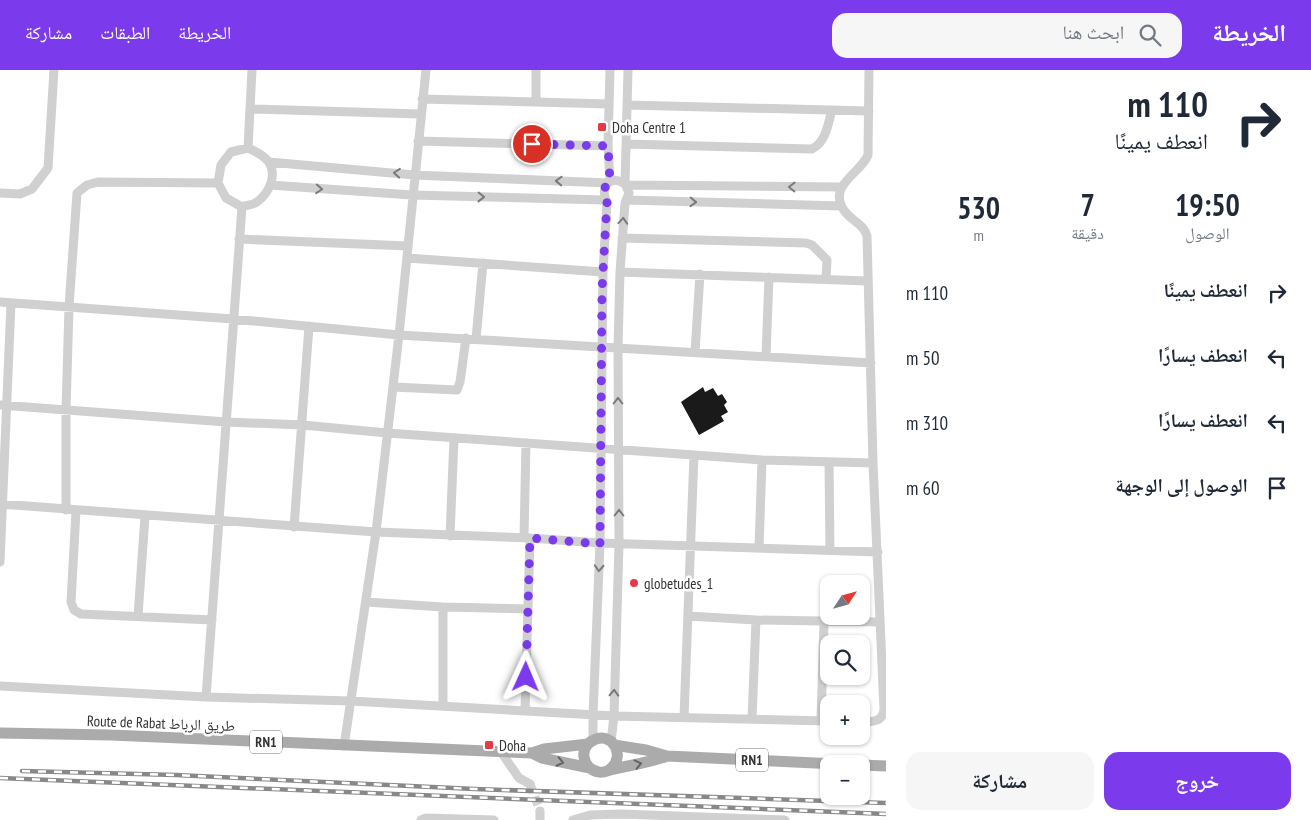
<!DOCTYPE html>
<html lang="ar">
<meta charset="utf-8">
<style>
body{margin:0;font-family:"PT Sans Narrow","Noto Naskh Arabic",sans-serif;background:#f6f6f7;color:#1f2937;direction:rtl;height:100vh;display:flex;flex-direction:column;font-size:19px;white-space:nowrap}
*{box-sizing:border-box;margin:0}
p{font-size:16px;color:#747a83}
.icon{flex:none;width:28px;height:28px;fill:none;stroke:currentColor;stroke-width:2;stroke-linecap:round;stroke-linejoin:round}
.map{position:relative;flex:1;overflow:hidden;direction:ltr}
.details{display:flex;flex-direction:column;background:#fff;width:425px}
.details>*{flex:none}
.top-card{background:#fff;color:#1f2937;overflow:hidden}
.needle{width:32px;rotate:54deg}
.fabs{position:absolute;left:820px;top:505px;display:grid;gap:10px}
.fabs a{display:grid;place-items:center;width:50px;height:50px;border-radius:10px;background:#fff;box-shadow:0 1px 4px #0004;font-size:25px}
.pin{position:absolute;display:grid;place-items:center;width:42px;height:42px;color:#fff;margin:-21px;border:2px solid #fff;border-radius:50%;box-shadow:0 1px 5px #0007}
.me{position:absolute;width:55px;margin:-28px;rotate:1deg;stroke-linejoin:round;filter:drop-shadow(0 0 4px #0008)}
.turn{display:flex;align-items:center;gap:18px;height:105px;padding:0 20px;font-size:22px}
.turn .icon{width:65px;height:65px;stroke-width:2.5}
.turn b{display:block;font-size:35px;line-height:42px}
.eta{display:flex;justify-content:space-evenly;align-items:center;height:85px;text-align:center}
.eta b{font-size:30px;font-weight:700;line-height:35px}
.button{display:flex;gap:10px;margin-top:auto;padding:10px 20px}
.button a{flex:1;height:58px;border-radius:15px;background:#7c3aed;color:#fff;font-size:20px;font-weight:700;line-height:58px;text-align:center}
.button a+a{background:#f6f6f7;color:#1f2937}
ul{padding:0;list-style:none}
li{display:flex;align-items:center;gap:15px;height:65px;padding:0 20px}
li div{flex:1}
li b{display:block;font-size:19px}
li em{font-style:normal}
header{display:flex;align-items:center;gap:30px;box-sizing:border-box;height:70px;padding:0 25px;background:#7c3aed;color:#fff}
header strong{font-size:24px}
nav{display:flex;gap:28px;margin-inline-start:auto;font-size:18px}
.search{width:350px;height:45px;background:#f6f6f7;display:flex;align-items:center;gap:12px;box-sizing:border-box;padding:0 18px;border-radius:15px;color:#747a83;font-size:19px}
main{display:flex;flex:1;min-height:0}
.map>svg:first-child{display:block}
.building{fill:#1a1a1a}
.lines{fill:none;stroke-linecap:round;stroke-linejoin:round}
.minor-tunnel{stroke:#d6d6d6;stroke-width:9;stroke-dasharray:9 4.5;stroke-linecap:butt}
.minor{stroke:#d0d0d0;stroke-width:9}
.major{stroke:#ababab;stroke-width:11}
.rail-casing{stroke:#888;stroke-width:4.5}
.rail{stroke:#fff;stroke-width:2.5;stroke-dasharray:8;stroke-linecap:butt}
.oneway{stroke:#7a7a7a}
.oneway2{stroke:#636363}
.route{stroke:#7c3aed;stroke-width:9;stroke-dasharray:0 16.2}
.poi-dot{fill:#e63946;stroke:#fff;stroke-width:2}
.labels{text-anchor:middle;dominant-baseline:central;stroke-width:5;stroke-linejoin:round;paint-order:stroke}
.shield{fill:#fff;stroke:#707070;stroke-width:1}
.shield-label{font-size:14px;font-weight:bold;fill:#333}
.poi-label{font-size:15px;fill:#333;stroke:#fff;text-anchor:start}
.street-label{font-size:15px;fill:#333;stroke:#fff}
</style>
<header>
<strong>الخريطة</strong>
<div class="search"><svg class="icon" aria-label="search" viewBox="0 0 24 24"><circle cx="10" cy="10" r="6"/><path d="M15 15l6 6"/></svg>ابحث هنا</div>
<nav><a>الخريطة</a><a>الطبقات</a><a>مشاركة</a></nav>
</header>
<main>
<section class="details">
<div class="top-card">
<div class="turn"><svg class="icon" aria-label="right" viewBox="0 0 24 24"><path d="M7 20v-9h11M14 6l5 5-5 5"/></svg><div><b>110 m</b>انعطف يمينًا</div></div>
</div>
<div class="eta">
<div><b>19:50</b><p>الوصول</p></div>
<div><b>7</b><p>دقيقة</p></div>
<div><b>530</b><p>m</p></div>
</div>
<ul>
<li><svg class="icon" aria-label="right" viewBox="0 0 24 24"><path d="M7 20v-9h11M14 6l5 5-5 5"/></svg><div><b>انعطف يمينًا</b></div><em>110 m</em></li>
<li><svg class="icon" aria-label="left" viewBox="0 0 24 24"><path d="M17 20v-9H6M10 6l-5 5 5 5"/></svg><div><b>انعطف يسارًا</b></div><em>50 m</em></li>
<li><svg class="icon" aria-label="left" viewBox="0 0 24 24"><path d="M17 20v-9H6M10 6l-5 5 5 5"/></svg><div><b>انعطف يسارًا</b></div><em>310 m</em></li>
<li><svg class="icon" aria-label="arrive" viewBox="0 0 24 24"><path d="M6 21V4h12l-3 4 3 4H6"/></svg><div><b>الوصول إلى الوجهة</b></div><em>60 m</em></li>
</ul>
<div class="button"><a>خروج</a><a>مشاركة</a></div>
</section>
<div class="map">
<svg width="886" height="750" viewBox="0 0 886 750">
<rect width="100%" height="100%" fill="#fff"/>
<!-- building -->
<path class="building" d="M703,317L705,322L713,318L718,326L722,324L727,332L724,335L728,342L721,346L724,351L699,365L681,332Z"/>
<g class="lines">
<!-- minor-tunnel -->
<path class="minor-tunnel" d="M530,714L540,741"/>
<!-- minor -->
<path class="minor" d="M610,0L608,76L610,112
M422,29L609,34
M536,32V0
M627,35L869,41
M250,39L420,44
M418,71L608,76
M626,74L812,79C826,72 828,54 832,40
M248,78C255,81 263,85 268,91C278,105 269,123 257,132C253,135 246,135 242,137L226,128L218,113L221,95L231,82Z
M248,78L252,0
M269,92L414,105L608,113
M270,115L412,125L605,130
M627,115L841,117
M0,123L20,124L32,119L48,98L54,0
M627,130L841,136
M622,168L806,173L812,175L827,190L826,209
M239,169L408,176
M407,188L603,202
M620,202L867,211
M0,232L233,249L399,265L871,293
M476,269L483,193
M695,282L700,204
M766,286L769,207
M393,317L457,320L460,312L466,268
M0,335L226,352L303,355L387,363L694,385L762,390L873,393
M829,392L830,480
M0,434L376,462L530,468L600,473L878,482
M66,440V340L69,237L77,123L87,115L98,112L218,113
M76,441L71,532L74,540L81,544L212,550
M294,457L309,256
M450,466L454,368
M524,468L526,373
M759,478L762,390
M0,492L11,233
M366,532L443,537L527,539
M443,537V636
M138,546L145,446
M688,546L756,550L880,552
M0,616L206,627L351,631L614,646L829,651
M206,627L242,137
M525,641L530,468
M684,647L694,385
M752,649L756,550
M821,650L824,552
M861,652C872,652 883,652 884,639L873,393L867,166C864,153 848,150 842,137C830,114 861,103 868,85L869,0
M593,670V645L600,473L603,202L607,132C599,117 610,104 625,114
M611,672L614,646L619,474L618,277L620,202L625,133L629,123L625,114L628,0
M344,676L376,462L399,265L426,0
M501,682L519,708L530,714
M540,741V750
M421,750L426,748L494,750
M573,750L590,745L621,744L785,750"/>
<!-- major -->
<path class="major" d="M0,663L111,665L532,683L544,679L588,674
M614,675L646,680L667,686L837,694
M532,683L542,688L590,698
M861,695L886,696
M609,700C628,686 611,659 592,671C586,674 583,681 584,687C585,695 591,701 599,702C603,703 607,701 610,700C630,695 649,693 667,686"/>
<defs>
<path id="rail" d="M22,701L176,705L475,719L886,733
M0,708L886,744"/>
</defs>
<!-- rail casing -->
<use href="#rail" class="rail-casing"/>
<!-- rail -->
<use href="#rail" class="rail"/>
</g>
<!-- one-way arrows -->
<defs><path id="oneway-chevron" d="M-2-3.5L2.5 0L-2 3.5" fill="none" stroke-width="1.6" stroke-linecap="round" stroke-linejoin="round" transform="scale(1.25)"/></defs>
<g class="oneway">
<use href="#oneway-chevron" transform="translate(397 103) rotate(-175)"/>
<use href="#oneway-chevron" transform="translate(559 111) rotate(-178)"/>
<use href="#oneway-chevron" transform="translate(792 117) rotate(-179)"/>
<use href="#oneway-chevron" transform="translate(319 119) rotate(4)"/>
<use href="#oneway-chevron" transform="translate(481 127) rotate(1)"/>
<use href="#oneway-chevron" transform="translate(693 132) rotate(2)"/>
<use href="#oneway-chevron" transform="translate(623 151) rotate(-86)"/>
<use href="#oneway-chevron" transform="translate(618 331) rotate(-90)"/>
<use href="#oneway-chevron" transform="translate(619 443) rotate(-90)"/>
<use href="#oneway-chevron" transform="translate(599 498) rotate(93)"/>
<use href="#oneway-chevron" transform="translate(614 623) rotate(-88)"/>
</g>
<g class="oneway2">
<use href="#oneway-chevron" transform="translate(560 692) rotate(12)"/>
<use href="#oneway-chevron" transform="translate(638 694) rotate(-13)"/>
</g>
<g class="lines">
<!-- route -->
<path class="route" d="M526,607L530,468L600,474L602,220L607,132C602,124 603,117 610,112L608,76L532,74"/>
</g>
<!-- markers -->
<g class="poi-dot">
<rect x="597" y="52" width="10" height="10" rx="2.5"/>
<circle cx="634" cy="513" r="5"/>
<rect x="484" y="670" width="10" height="10" rx="2.5"/>
</g>
<g class="labels">
<!-- shield labels -->
<g class="shield">
<rect x="250" y="660.5" width="32" height="23" rx="4"/>
<rect x="736" y="678.5" width="32" height="23" rx="4"/>
</g>
<g class="shield-label">
<text x="266" y="672">RN1</text>
<text x="752" y="690">RN1</text>
</g>
<!-- poi labels -->
<g class="poi-label">
<text x="612" y="57">Doha Centre 1</text>
<text x="644" y="513">globetudes_1</text>
<text x="499" y="675">Doha</text>
</g>
<!-- street labels -->
<g class="street-label">
<text transform="translate(161 653) rotate(2)">Route de Rabat طريق الرباط</text>
</g>
</g>
</svg>
<div class="fabs">
<a><svg class="needle" viewBox="-14 -14 28 28"><path d="M0-13l5 13h-10z" fill="#e53935"/><path d="M0 13l5-13h-10z" fill="#747a83"/></svg></a>
<a><svg class="icon" aria-label="search" viewBox="0 0 24 24"><circle cx="10" cy="10" r="6"/><path d="M15 15l6 6"/></svg></a>
<a>+</a>
<a>−</a>
</div>
<div class="pin" style="left:532px;top:74px;background:#d93025"><svg class="icon" aria-label="arrive" viewBox="0 0 24 24"><path d="M6 21V4h12l-3 4 3 4H6"/></svg></div>
<svg class="me" style="left:526px;top:607px" viewBox="-20 -20 40 40"><path d="M0-17L14 15 0 8-14 15z" fill="#7c3aed" stroke="#fff" stroke-width="4"/></svg>
</div>
</main>
